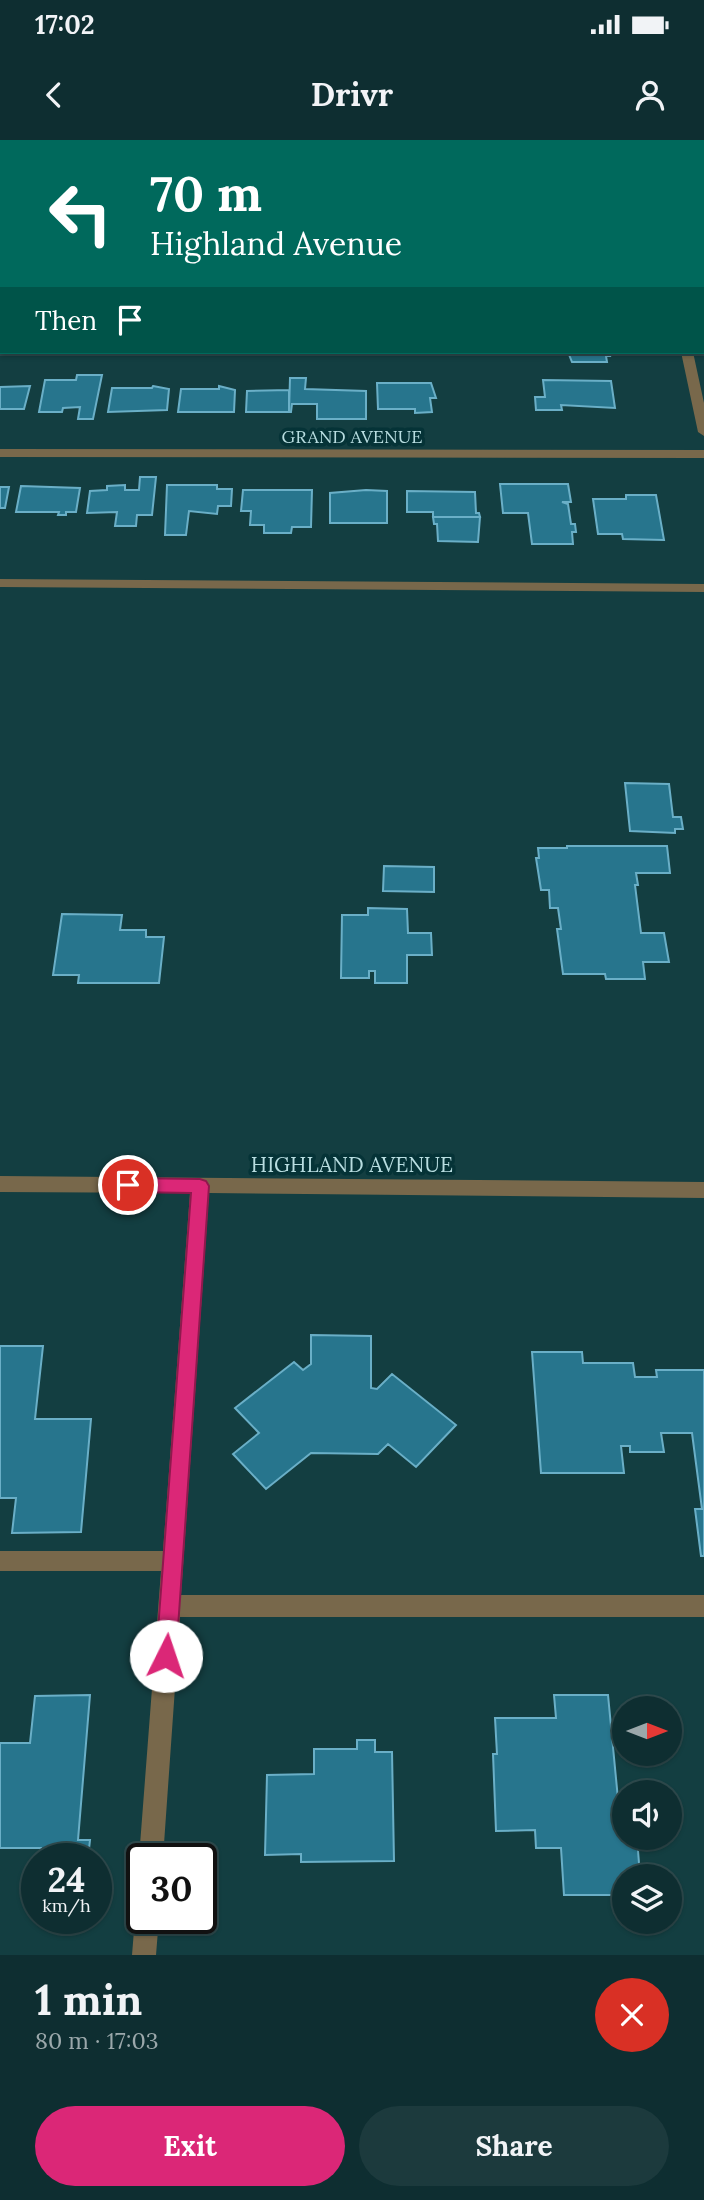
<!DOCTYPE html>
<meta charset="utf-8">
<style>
body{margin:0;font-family:Lora,serif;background:#1c3a3d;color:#f1f3f6;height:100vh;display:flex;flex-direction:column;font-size:26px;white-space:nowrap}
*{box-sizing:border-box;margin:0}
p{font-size:23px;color:#9ba8ab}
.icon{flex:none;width:38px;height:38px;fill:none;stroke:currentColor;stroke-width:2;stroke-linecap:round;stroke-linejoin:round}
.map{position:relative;height:1815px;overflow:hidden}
.side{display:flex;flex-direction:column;background:#0e2e31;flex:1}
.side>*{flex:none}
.top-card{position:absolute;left:0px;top:0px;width:705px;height:214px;box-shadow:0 2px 5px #0004,0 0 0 2px #2e4a4d;background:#00695c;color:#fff;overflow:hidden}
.needle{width:46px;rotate:90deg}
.tools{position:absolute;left:612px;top:1556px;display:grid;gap:14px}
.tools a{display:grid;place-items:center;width:70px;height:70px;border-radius:50%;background:#0e2e31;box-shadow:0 2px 5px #0004,0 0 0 2px #2e4a4d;font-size:35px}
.speed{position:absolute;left:21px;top:1703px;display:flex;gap:14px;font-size:35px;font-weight:700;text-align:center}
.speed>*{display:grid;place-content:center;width:91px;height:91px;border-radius:50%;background:#0e2e31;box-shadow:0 2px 5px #0004,0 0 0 2px #2e4a4d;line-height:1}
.speed small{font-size:18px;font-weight:400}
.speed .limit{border:4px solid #111;border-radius:10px;background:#fff;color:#111}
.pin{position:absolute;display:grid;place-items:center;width:60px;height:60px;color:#fff;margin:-30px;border:4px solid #fff;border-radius:50%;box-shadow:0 2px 7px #0007}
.me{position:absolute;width:77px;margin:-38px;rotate:4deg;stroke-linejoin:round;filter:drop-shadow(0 0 5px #0008)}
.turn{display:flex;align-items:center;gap:24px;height:147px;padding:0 35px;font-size:32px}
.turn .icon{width:91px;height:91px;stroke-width:2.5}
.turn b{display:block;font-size:49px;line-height:60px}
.then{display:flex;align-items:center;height:66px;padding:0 35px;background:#0003;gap:14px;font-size:26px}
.round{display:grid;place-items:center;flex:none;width:74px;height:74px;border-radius:37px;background:#1c3a3d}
.headline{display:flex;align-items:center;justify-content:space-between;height:119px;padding:0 35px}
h1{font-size:42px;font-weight:800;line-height:52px}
.cta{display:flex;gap:14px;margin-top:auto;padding:14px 35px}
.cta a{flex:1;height:80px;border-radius:42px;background:#db2777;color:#fff;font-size:28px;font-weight:800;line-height:80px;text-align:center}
.cta a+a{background:#1c3a3d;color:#f1f3f6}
.status{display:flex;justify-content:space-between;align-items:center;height:49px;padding:0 35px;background:#0e2e31;direction:ltr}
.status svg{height:19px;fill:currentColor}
header{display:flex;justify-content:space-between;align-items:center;height:91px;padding:0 35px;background:#0e2e31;font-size:32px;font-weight:800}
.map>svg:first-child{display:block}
.building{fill:#27758d;stroke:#6aafc7;stroke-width:2}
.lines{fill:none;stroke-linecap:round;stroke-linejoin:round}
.minor{fill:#78684b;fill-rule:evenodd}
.route{fill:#db2777;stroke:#8e194d;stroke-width:2}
.labels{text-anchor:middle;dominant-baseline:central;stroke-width:7;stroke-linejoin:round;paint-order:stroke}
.far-street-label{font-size:18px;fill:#b8dde0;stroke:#053337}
.street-label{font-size:21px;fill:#b8dde0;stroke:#053337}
</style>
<div class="status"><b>17:02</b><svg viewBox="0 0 49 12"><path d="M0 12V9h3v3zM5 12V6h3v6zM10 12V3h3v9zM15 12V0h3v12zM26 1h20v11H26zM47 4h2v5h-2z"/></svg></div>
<header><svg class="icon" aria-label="back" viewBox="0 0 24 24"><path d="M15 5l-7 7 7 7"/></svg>Drivr<svg class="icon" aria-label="person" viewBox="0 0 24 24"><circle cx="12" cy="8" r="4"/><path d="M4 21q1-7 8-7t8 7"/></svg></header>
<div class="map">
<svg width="704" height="1815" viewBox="0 0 704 1815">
<rect width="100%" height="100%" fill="#133e41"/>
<!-- building -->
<path class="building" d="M568,212H609L610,216H606L607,222H572Z
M77,235H102L93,279H78L80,267L63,268L62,272H39L45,240H76Z
M290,238H306L305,249L366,251V279H317V264H292L291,272H289Z
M543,240L611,241L615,268L561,265L562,270H536L535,257H545Z
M377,243H431L436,258H430L432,272L415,273V269H378Z
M30,246L24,269H0V247Z
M153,246L169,249L167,270L108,272L112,248H152Z
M219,246L235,250L234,272H178L181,249H219Z
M289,250V272H246L247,251Z
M140,337H156L152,375H137L136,386H115L117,372L87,373L90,351L107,350V346L125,345V350H139Z
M500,344H568L571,362H562L568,364L571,384H575L576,392H572L573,404H532L528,373H503Z
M167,345H217V349H232L231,366H218L217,374L189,371L186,395H165Z
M21,346L80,348L76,372H66V375H58L59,372H16Z
M0,347H9L5,368H0Z
M243,350H312L311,387H292L291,393H264V385H250L251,371H241Z
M366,350L387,351V383H330V353Z
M407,351L475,352L476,373H479L480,377H433V372H407Z
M626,355H656L664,400L623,399L622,394H598L593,359H626Z
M433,377H480L478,402L438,401L437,384H434Z
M625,643L669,644L673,677H681L683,689H675V693L630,691Z
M567,706H667L670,733H636L638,745H635L641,793H664L669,822H643L645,839H606L605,834H563L557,789H561L558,768H550L549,750H541L536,718H539L538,708H567Z
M384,726L434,727V752L383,751Z
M368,768L407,769L408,793H431L432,815H407V843H375V831H369V838H341L342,775H368Z
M62,774L122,775L120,790H146V797H164L159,843H78L79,835H53Z
M311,1195L371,1196V1248L377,1249L392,1234L456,1285L416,1327L388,1304L378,1314L311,1313L266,1349L233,1314L259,1293L235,1268L294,1222L303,1230L311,1224Z
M0,1206H43L35,1279H91L81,1392L12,1393L16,1358H0Z
M532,1212H582L583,1223H633L635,1237H657L656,1230H704V1416H701L695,1369H702L692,1293H661L664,1312H630V1306H621L624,1333H541Z
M90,1555L78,1700H90L88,1718H40L41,1708H0V1603H30L35,1556Z
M554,1555H608L620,1680H625V1698H637L640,1736H625V1755H564L561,1708H536L535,1690L496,1691L493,1614H497L495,1578H556Z
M357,1600H375V1612H392L394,1721L301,1722V1714L265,1715L267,1635L314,1634V1609H357Z"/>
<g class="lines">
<!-- minor -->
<path class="minor" d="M262,0H272V2H262Z
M637,0H647L648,2H638Z
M0,85H2V91H0Z
M0,186L2,187V194H0Z
M681,212H693L704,263V296L698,292Z
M0,309L704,310V318L0,317Z
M0,439L704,444V452L0,447Z
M0,1036L704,1042V1058L209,1053L181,1455H704V1477H180L163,1718H142V1725L139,1718L161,1431H0V1411H163L190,1053L0,1052Z
M142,1768V1778H159L156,1815H132L135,1778Z"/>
</g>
<!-- route -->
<path class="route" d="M128,1038L200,1039L206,1041L209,1046L176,1516L173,1523L166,1526L159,1523L156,1516L191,1053L128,1052L122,1050L119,1045L122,1040Z"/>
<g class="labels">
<!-- far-street labels -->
<g class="far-street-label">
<text x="352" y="296">GRAND AVENUE</text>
</g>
<!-- street labels -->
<g class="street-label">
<text x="352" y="1024">HIGHLAND AVENUE</text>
</g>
</g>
</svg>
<div class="tools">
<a><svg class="needle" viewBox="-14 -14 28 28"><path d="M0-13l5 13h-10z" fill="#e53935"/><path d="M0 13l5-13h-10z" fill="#9ba8ab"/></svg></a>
<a><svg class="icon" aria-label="sound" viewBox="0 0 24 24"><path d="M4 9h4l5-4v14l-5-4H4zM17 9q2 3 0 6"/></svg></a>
<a><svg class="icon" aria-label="layers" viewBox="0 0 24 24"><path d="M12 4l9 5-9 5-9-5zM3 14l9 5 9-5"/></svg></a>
</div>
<div class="speed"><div>24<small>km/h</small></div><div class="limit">30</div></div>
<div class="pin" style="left:128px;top:1045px;background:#d93025"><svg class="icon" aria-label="arrive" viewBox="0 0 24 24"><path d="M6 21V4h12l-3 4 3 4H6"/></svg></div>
<svg class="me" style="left:166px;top:1516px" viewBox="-20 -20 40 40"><circle r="19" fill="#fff"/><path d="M0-13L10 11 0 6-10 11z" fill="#db2777"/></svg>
<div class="top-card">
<div class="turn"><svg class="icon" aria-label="left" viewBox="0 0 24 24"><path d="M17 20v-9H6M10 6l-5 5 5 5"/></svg><div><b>70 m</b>Highland Avenue</div></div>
<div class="then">Then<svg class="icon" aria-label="arrive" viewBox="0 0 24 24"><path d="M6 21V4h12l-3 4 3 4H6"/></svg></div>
</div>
</div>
<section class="side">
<div class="headline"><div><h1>1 min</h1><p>80 m · 17:03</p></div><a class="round" style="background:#d93025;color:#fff"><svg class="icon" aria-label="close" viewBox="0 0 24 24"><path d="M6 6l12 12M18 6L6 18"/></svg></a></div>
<div class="cta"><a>Exit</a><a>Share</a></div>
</section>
